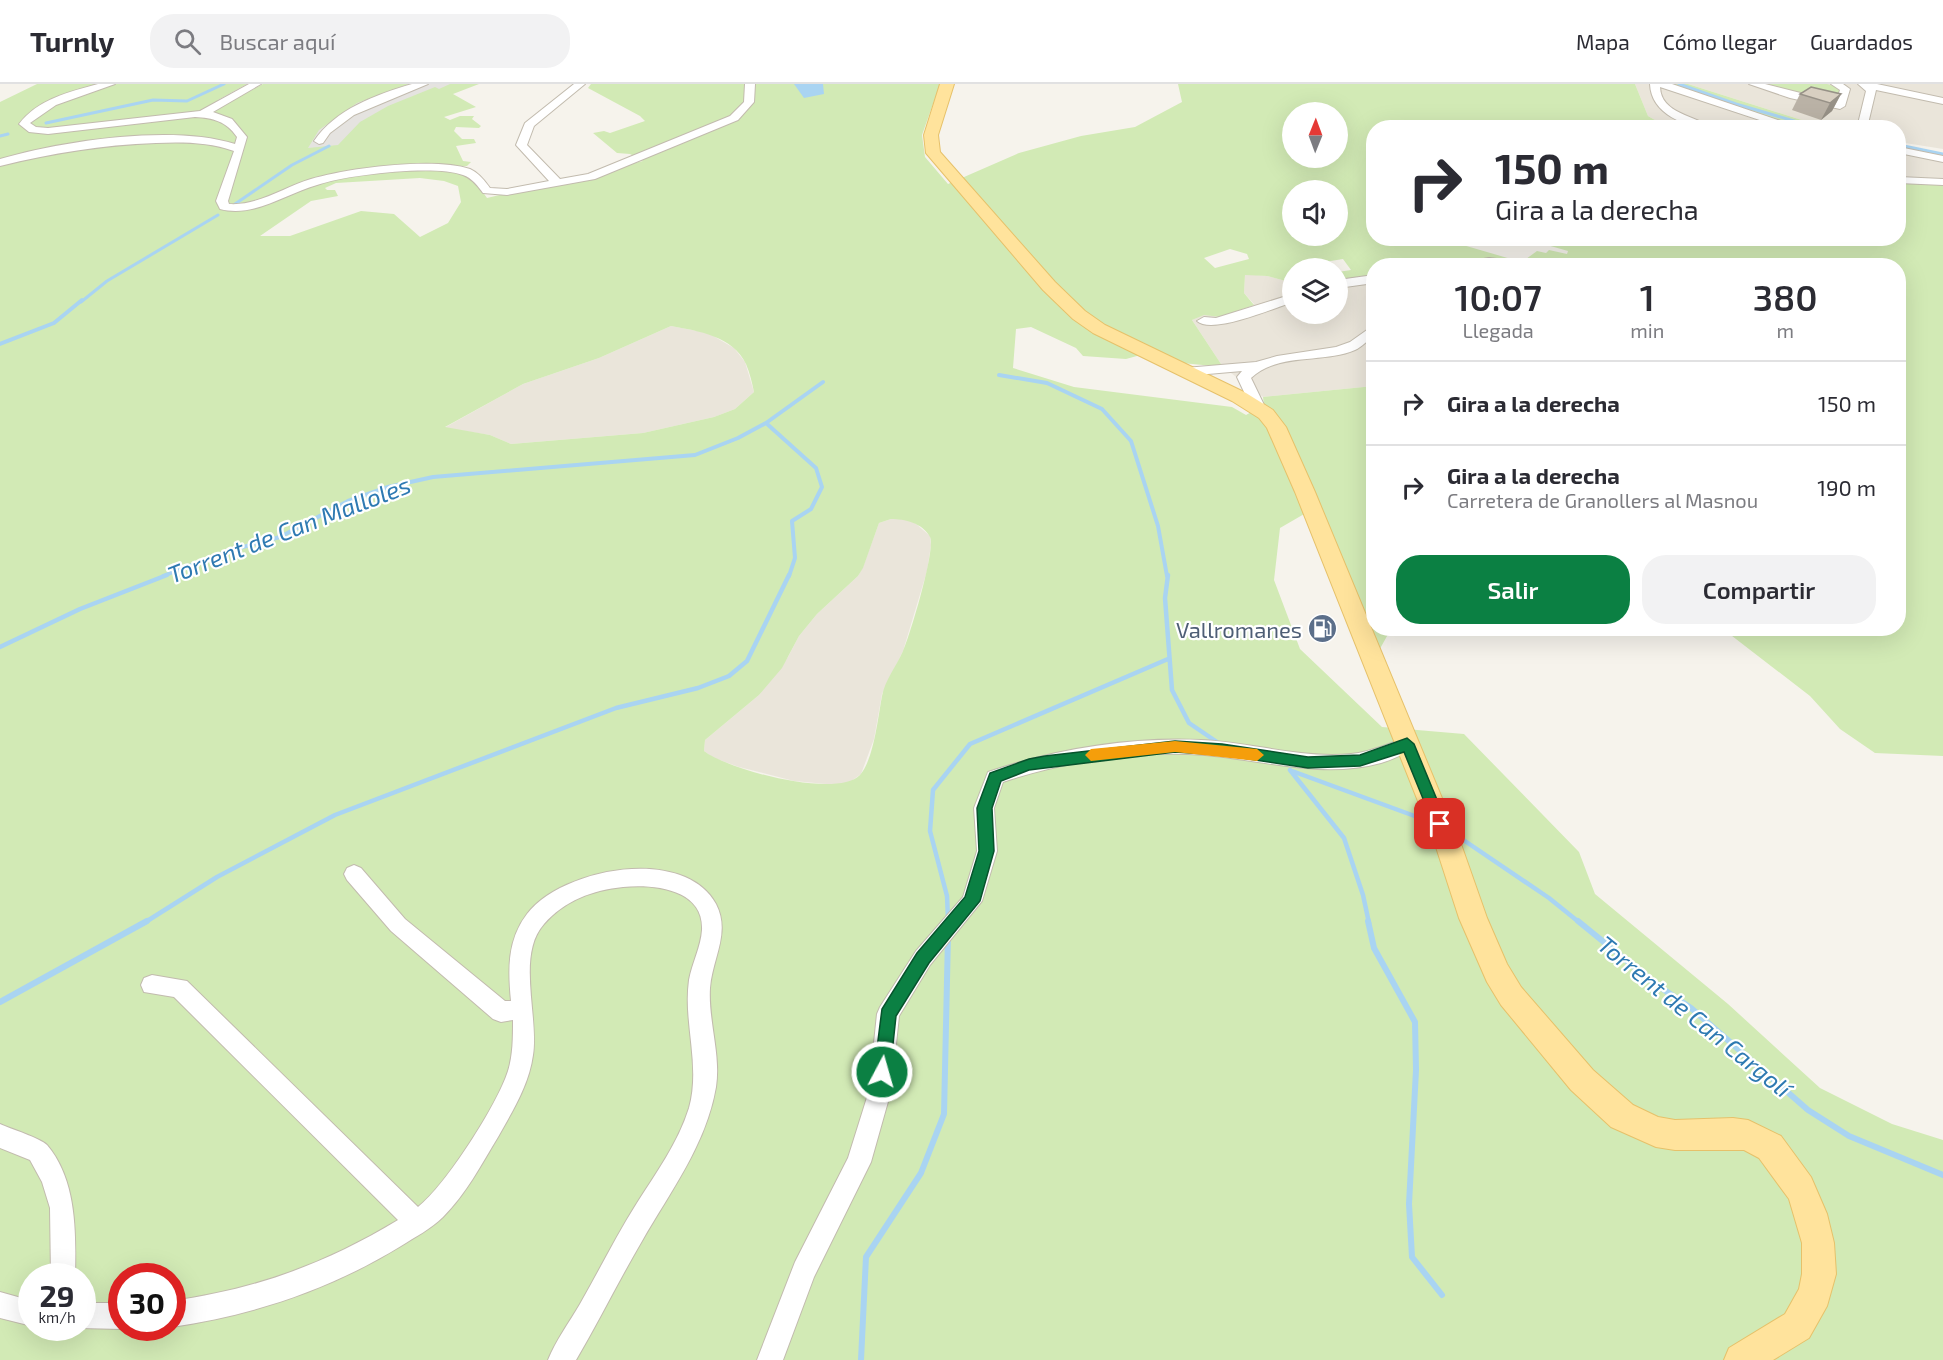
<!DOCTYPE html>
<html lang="es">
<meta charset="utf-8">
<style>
body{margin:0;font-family:"Exo 2",sans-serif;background:#f2f2f3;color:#2b2b33;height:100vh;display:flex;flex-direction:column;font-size:22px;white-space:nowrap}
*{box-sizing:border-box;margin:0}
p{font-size:20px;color:#7c7c81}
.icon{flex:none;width:33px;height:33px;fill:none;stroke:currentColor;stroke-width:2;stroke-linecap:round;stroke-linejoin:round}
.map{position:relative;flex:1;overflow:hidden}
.drawer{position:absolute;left:1366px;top:174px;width:540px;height:378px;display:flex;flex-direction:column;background:#fff;border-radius:24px;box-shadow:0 6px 24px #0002}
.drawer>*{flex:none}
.top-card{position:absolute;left:1366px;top:36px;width:540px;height:126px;border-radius:24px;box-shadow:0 6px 24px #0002;background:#fff;color:#2b2b33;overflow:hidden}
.needle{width:39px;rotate:1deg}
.buttons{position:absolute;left:1282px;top:18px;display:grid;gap:12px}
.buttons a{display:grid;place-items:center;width:66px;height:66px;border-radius:50%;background:#fff;box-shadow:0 6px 24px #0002;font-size:30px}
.speed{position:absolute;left:18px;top:1179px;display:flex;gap:12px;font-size:30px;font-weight:700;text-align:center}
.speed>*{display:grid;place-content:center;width:78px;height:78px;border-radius:50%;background:#fff;box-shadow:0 6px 24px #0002;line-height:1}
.speed small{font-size:15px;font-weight:400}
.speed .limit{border:9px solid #d22;background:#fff;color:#111}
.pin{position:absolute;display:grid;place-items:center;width:51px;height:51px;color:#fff;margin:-26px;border-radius:12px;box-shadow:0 3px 9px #0006}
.me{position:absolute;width:66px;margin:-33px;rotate:6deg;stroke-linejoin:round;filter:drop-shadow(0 0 4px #0008)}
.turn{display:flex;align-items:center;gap:21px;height:126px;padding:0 30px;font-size:27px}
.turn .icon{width:78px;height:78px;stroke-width:2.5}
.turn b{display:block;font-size:42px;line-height:51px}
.eta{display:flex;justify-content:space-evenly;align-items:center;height:102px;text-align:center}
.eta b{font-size:36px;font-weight:600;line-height:42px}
.cta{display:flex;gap:12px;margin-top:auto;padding:12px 30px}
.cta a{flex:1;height:69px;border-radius:24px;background:#0b8043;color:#fff;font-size:24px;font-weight:600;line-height:69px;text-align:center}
.cta a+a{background:#f2f2f3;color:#2b2b33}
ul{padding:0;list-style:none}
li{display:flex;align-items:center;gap:18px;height:84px;padding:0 30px;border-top:2px solid #e1e1e2}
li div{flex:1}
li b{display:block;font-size:22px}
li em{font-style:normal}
header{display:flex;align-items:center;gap:36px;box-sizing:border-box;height:84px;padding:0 30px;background:#fff;border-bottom:2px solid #e1e1e2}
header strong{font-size:28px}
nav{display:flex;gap:33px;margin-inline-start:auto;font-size:21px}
.search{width:420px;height:54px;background:#f2f2f3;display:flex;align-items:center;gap:15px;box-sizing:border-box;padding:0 21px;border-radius:24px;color:#7c7c81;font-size:22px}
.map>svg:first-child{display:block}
.residential{fill:#eae5da}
.green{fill:#d2eab5;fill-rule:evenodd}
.parking{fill:#e5e3e0}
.water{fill:#a9d4f2}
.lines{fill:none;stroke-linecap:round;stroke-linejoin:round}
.stream-far3{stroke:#a9d4f2;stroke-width:3}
.stream-far2{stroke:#a9d4f2;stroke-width:4}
.stream-far1{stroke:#a9d4f2;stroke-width:4.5}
.stream{stroke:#a9d4f2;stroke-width:6}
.minor-casing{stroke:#c2bbae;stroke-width:2}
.major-casing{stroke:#e6c16a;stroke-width:2}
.minor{fill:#fff;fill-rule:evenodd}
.major{fill:#ffe39c;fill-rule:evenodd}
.wall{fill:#bab2a6}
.shaded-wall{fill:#979187}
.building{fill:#d8cfc1;stroke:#979187;stroke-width:1.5}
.route{fill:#0b8043;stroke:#07532c;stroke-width:1.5}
.slow{fill:#f59e0b}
.labels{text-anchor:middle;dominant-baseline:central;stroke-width:4.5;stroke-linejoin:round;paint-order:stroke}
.service-label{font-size:22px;fill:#4e5e75;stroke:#fff;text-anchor:end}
.water-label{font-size:24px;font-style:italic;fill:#2e7ab2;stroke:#fff}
</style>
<header>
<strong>Turnly</strong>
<div class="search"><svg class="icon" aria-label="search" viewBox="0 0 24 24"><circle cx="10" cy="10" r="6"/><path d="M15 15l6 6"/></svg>Buscar aquí</div>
<nav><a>Mapa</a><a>Cómo llegar</a><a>Guardados</a></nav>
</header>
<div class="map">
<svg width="1943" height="1276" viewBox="0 0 1943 1276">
<rect width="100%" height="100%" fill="#f6f3ec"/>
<!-- residential -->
<path class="residential" d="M1635,0H1658L1795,43H1667L1648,32Z
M1688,0H1943V65L1899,58V44L1832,43L1808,38Z
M1899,68L1943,76V100L1899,99Z
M1245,190L1267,192L1293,199V230H1338V198L1374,193V302L1263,313L1223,283L1192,236L1204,230L1220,233L1254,220L1244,209Z
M671,242L708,249L734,264L745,278L754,308L735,325L714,333L643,349L511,360L490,351L444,344L523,300L599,274Z
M891,435H904L915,439L930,452L931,461L927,487L903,567L882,610L874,655L861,690L850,698L837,701L794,697L739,683L714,674L704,667L705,656L759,611L788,573L799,552L817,530L858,492L863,483L879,439Z"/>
<!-- green -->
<path class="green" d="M37,0H247L218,16L226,20L263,0H479L453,10L476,23L444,33L450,36L460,32H474L472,35L481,42L479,44L456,43L454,47L462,55H474L476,59L456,62L463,77L471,78L467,82L456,83L434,80L351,86L354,91C378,90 445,81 465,91C475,96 481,105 487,114L643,77L630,70L617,69L593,49L604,47L610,49L645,37L640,32L588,4L591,0H940L922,51L925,73L948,100L1019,69L1081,52L1135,43L1182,18L1178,0H1635L1648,32L1667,43L1374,44V154L1476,155L1463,161L1511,175H1526L1537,167L1546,169L1549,166L1567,170L1568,167L1526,155L1899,154V99L1943,100V672L1875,669L1840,645L1810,612L1723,545L1899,544V182H1612L1588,174L1582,181L1535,182L1486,174H1464L1449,181L1374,182V193L1338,198V188L1351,186L1343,175L1294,183L1293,199L1267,192L1245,191L1244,209L1254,221L1220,233L1204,231L1192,236L1223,283L1182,279L1155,267L1126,275L1083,272L1076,264L1031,243L1016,245L1013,284L1074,303L1232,323L1246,331L1264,321L1263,313L1374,302V544L1391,545L1377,570L1318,422L1280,444L1274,496L1300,565L1382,643L1464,650L1579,768L1595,810L1728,920L1820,1004L1892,1040L1943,1056V1276H0V18ZM1293,28H1338V74H1293ZM420,94L444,97L458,102L461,118L448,139L420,153L394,130L361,127L290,152H260L311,117L338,112L335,106H327L325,104L336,99ZM1293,106H1338V152H1293ZM1230,165L1247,170L1249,175L1215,184L1204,174ZM671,242C698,247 733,252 746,280C750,289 752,299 754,308L735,325L714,333L643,349L511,360L490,351L445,343L523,300L599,274ZM891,435C904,435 923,439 930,453C936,465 910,552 903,567C896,583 885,596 882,612C878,633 874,675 860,691C836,715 729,686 704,667L705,656L759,611L782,584L799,552L817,530L858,492L863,484L879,439ZM32,1192H82V1244H32ZM122,1192H172V1244H122Z
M1658,0H1688L1808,38L1832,43H1795Z
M1761,0H1827L1841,4L1837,18Z"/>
<!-- parking -->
<path class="parking" d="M409,0H450L439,5L435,3L388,22L360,38L338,61L308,64L319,46L357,19Z"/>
<!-- water -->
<path class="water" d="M794,0H823L824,10L804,14Z"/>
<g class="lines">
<!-- stream-far3 -->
<path class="stream-far3" d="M1679,0L1736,20L1818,44
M46,39L153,16L187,17L224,0
M0,52L8,50
M1899,61L1943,70
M235,120L292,81L329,62
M81,218L107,197L218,131"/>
<!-- stream-far2 -->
<path class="stream-far2" d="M0,260L54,239L82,216
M999,291L1047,299L1102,325L1131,357L1158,442L1167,492
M766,339L816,384L822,403L811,425L792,437L795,474L789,492
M163,492L228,467L280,453L348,417L388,403L433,393L695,371L738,354L766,339L823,298"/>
<!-- stream-far1 -->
<path class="stream-far1" d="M1168,491L1165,514L1172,606L1189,639L1217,658
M0,563L80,525L167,491
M1290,686L1344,754L1363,811L1369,839
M1292,687L1420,734
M1459,753L1549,814L1580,839
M948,835L947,812L930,747L933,706L970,660L1168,575
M144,839L217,793L335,731L616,624L698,604L729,592L747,577L789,491"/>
<!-- stream -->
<path class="stream" d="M1368,837L1374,864L1415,938L1416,986L1409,1120L1412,1173L1442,1211
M1578,837L1654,899L1691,924L1808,1026L1849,1052L1943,1091
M0,918L147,837
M861,1276L866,1173L921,1089L944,1030L948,852"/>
<defs>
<path id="minor" d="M98,0H115L56,21L30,39L36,43L48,44L200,27L249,0H261L213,28L232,35L247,53L228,117L229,120C258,122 284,103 311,95C348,84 434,73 470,85C479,89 485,97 490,104L507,105L549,97L516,61L525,39L574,0H585L534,42L527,61L560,95L588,90L730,32L744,18L745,0H755L754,18L738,36L595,95L507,111L483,109C478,102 472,94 463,91C434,80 346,91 317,101C285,110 254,134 220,125L216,117L234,67C209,58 182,58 156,59C101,61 53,69 0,82V75C63,57 172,40 235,60L237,53C226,37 213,34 195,33L48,50L29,48L19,40C38,15 69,8 98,0Z
M412,0H428L354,31L330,49L323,59L319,60L314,57C336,25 375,11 412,0Z
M1650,0H1672L1801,44H1784L1660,3C1661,30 1695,31 1712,44C1686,44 1651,30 1650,0Z
M1749,0H1765L1836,18L1840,6L1831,0H1843L1850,5L1845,22L1840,25L1790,14Z
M1858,0H1877L1943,14V20L1876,6L1867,44H1857L1866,7Z
M1899,63L1943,72V78L1899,69Z
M1899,93L1943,95V101L1899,99Z
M1489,174L1521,178L1527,182H1464L1472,177Z
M1374,191V199L1338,204V196Z
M1293,210V218C1274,224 1212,251 1197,237L1204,233L1216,234Z
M1374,241V251C1368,256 1362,263 1355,266C1322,280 1279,268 1251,294L1266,325L1259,329L1252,325L1237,293L1242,287L1185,292L1178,288L1185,284L1256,278L1277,272L1336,263L1350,258Z
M1408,653L1414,655L1417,660L1414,665C1403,670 1392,676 1381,679C1322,695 1263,676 1205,671C1138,666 1065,677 1003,698L994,724L997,767L982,817L930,881L899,932L891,1007L871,1078L814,1193L783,1276H757L795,1178L848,1074L869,1007L877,930L880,923L916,867L963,813L977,767L974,724L988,688C1056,665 1129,653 1201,656C1251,658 1300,675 1351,670C1372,668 1389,659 1408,653Z
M354,781L361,784L405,835L505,917H511C508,886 507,856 527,830C562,784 684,761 716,820C731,849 712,875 710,904C708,937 721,970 716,1003C706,1061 670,1108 642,1157C619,1196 599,1237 576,1276H548C556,1256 569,1239 580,1220C599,1187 616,1152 637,1119C656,1089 678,1059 689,1024C701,981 683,939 689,896C692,879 701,863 702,846C704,805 654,800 623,803C593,806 564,817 544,840C516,871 539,933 533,971C529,1001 512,1028 498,1053C481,1081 466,1110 443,1133C431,1145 415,1153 401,1162C331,1205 254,1231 172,1243V1217C257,1205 325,1180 398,1136L174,913L144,908L141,901L144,894L152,891L187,897L418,1123C446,1101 497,1021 508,987C513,971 513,954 513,936L501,938L493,935L391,847L347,796L344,790L347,784Z
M0,1040C11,1045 40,1054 47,1061C77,1096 76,1150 75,1192H51L50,1124L42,1098L30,1076L0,1064Z
M0,1208L32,1217V1242L0,1234Z
M82,1219H122V1244H125L122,1245L79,1244H82Z"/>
<path id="major" d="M940,0H954L938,51L940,68L1055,198L1085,227L1105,241L1246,309L1273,326L1286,343L1315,408L1461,760L1487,834L1507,880L1521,903L1593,986L1633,1021L1658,1033L1675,1036L1733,1034L1748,1036L1781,1052L1811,1093L1827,1130L1834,1159L1836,1190L1827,1222L1809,1254L1773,1276H1724L1729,1264L1785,1230L1799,1205L1802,1190V1159L1789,1115L1759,1074L1744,1066H1675L1656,1063L1611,1043L1571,1006L1501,921L1487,898L1459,834L1435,760L1295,408L1267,344L1259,334L1232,317L1093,249L1073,235L1043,206L926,69L924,51Z"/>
</defs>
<!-- minor casing -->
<use href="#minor" class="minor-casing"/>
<!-- major casing -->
<use href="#major" class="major-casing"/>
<!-- minor -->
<use href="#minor" class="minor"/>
<!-- major -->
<use href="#major" class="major"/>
</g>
<!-- wall -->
<path class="wall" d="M1800,10H1841L1832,27L1821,36L1792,26Z"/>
<!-- shaded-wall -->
<path class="shaded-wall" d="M1841,10L1832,27L1821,36L1830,19Z"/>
<!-- building -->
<path class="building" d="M1811,3L1841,10L1830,19L1800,10Z"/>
<!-- route -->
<path class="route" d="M1407,654L1414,660L1447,740L1445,744H1435L1404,668L1360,682L1308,684L1222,671L1175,668L1045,684L1029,686L1001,697L992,724L994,767L980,817L929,879L896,932L890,988L888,993L882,996L876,993L874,988L882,925L917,869L965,813L979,767L977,724L990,689L1029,675L1045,672L1175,657L1222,660L1308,673L1360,671Z"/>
<!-- slow -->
<path class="slow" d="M1175,657L1257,665L1264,671L1257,677L1175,668L1091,677L1085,671L1091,665Z"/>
<!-- icons -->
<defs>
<symbol id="fuel-disc" viewBox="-11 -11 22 22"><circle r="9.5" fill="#5c6f8a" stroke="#fff"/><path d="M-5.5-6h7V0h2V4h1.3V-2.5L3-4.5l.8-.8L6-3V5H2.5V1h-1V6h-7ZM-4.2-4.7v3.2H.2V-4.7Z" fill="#fff"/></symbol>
</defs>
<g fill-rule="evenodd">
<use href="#fuel-disc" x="1306" y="528" width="33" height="33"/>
</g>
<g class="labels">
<!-- service labels -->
<g class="service-label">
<text x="1302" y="545">Vallromanes</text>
</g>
<!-- water labels -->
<g class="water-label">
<text transform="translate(289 445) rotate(-21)">Torrent de Can Malloles</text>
<text transform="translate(1695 932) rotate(39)">Torrent de Can Cargolí</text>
</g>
</g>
</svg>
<div class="buttons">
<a><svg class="needle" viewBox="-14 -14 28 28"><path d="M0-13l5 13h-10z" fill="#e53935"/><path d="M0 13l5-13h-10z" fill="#7c7c81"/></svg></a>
<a><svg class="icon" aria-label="sound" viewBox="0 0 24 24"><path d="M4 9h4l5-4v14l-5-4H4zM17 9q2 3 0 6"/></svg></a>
<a><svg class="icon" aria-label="layers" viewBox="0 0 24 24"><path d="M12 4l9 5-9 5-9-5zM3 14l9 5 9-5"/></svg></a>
</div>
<div class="speed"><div>29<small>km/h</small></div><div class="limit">30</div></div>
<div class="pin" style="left:1440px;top:740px;background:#d93025"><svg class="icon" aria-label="arrive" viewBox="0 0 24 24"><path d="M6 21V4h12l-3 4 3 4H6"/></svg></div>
<svg class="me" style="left:882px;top:988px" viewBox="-20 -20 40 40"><circle r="17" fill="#0b8043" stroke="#fff" stroke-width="3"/><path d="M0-11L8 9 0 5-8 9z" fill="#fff"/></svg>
<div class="top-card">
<div class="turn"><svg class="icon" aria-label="right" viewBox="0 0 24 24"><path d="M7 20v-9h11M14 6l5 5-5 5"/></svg><div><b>150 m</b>Gira a la derecha</div></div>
</div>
<section class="drawer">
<div class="eta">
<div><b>10:07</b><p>Llegada</p></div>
<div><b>1</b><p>min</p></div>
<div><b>380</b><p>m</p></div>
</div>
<ul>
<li><svg class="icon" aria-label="right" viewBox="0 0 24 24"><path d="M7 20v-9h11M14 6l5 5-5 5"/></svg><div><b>Gira a la derecha</b></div><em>150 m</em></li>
<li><svg class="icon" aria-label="right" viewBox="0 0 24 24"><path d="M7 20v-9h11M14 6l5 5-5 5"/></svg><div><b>Gira a la derecha</b><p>Carretera de Granollers al Masnou</p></div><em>190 m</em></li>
</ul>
<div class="cta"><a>Salir</a><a>Compartir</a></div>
</section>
</div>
